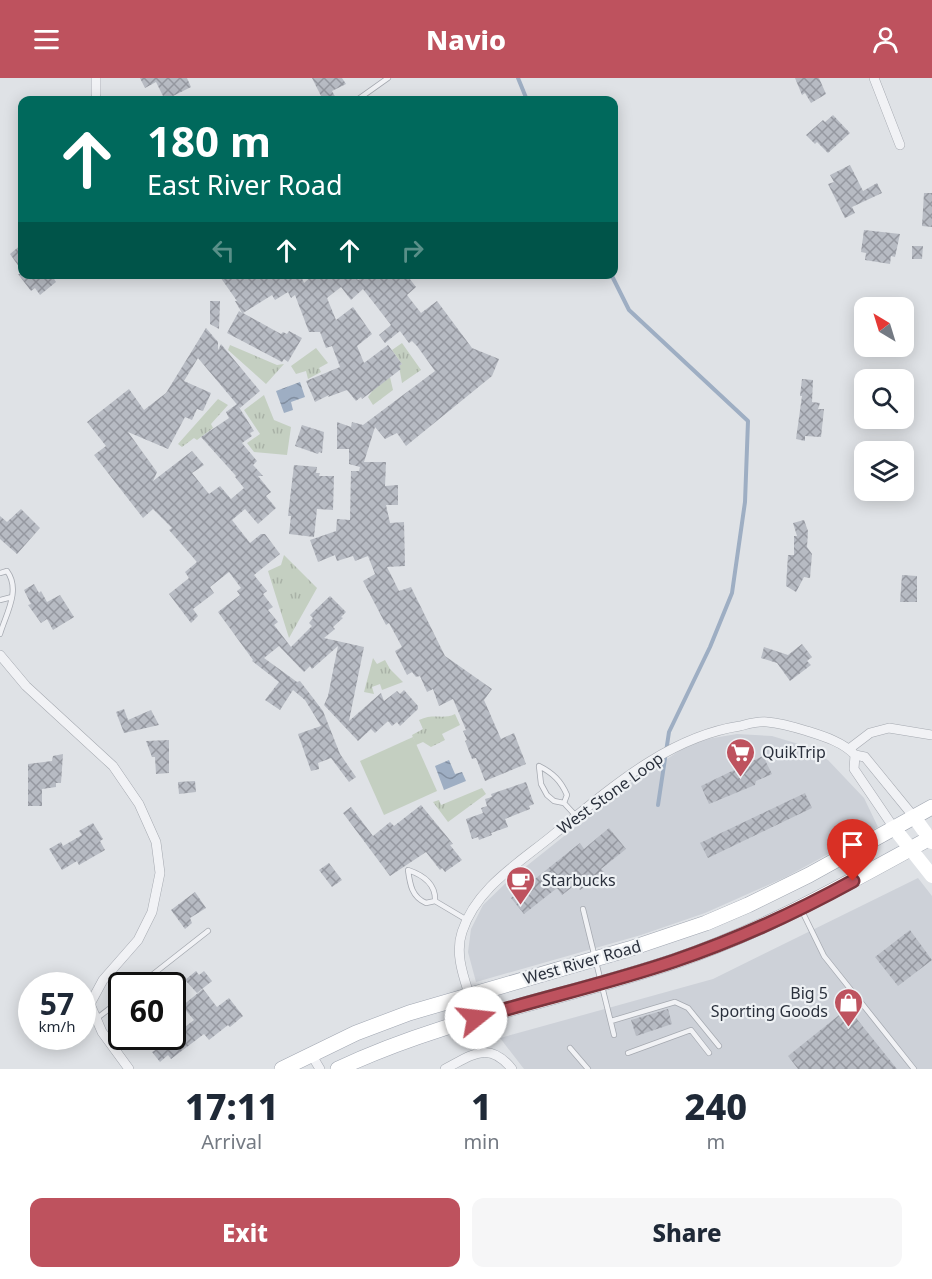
<!DOCTYPE html>
<style>
body{margin:0;font-family:"Noto Sans",sans-serif;background:#f6f6f7;color:#1f2937;height:100vh;display:flex;flex-direction:column;font-size:22px;white-space:nowrap}
*{box-sizing:border-box;margin:0}
p{font-size:20px;color:#747a83}
.icon{flex:none;width:33px;height:33px;fill:none;stroke:currentColor;stroke-width:2;stroke-linecap:round;stroke-linejoin:round}
.map{position:relative;height:991px;overflow:hidden}
.drawer{display:flex;flex-direction:column;background:#fff;flex:1}
.drawer>*{flex:none}
.top-card{position:absolute;left:18px;top:18px;width:600px;height:183px;border-radius:12px;box-shadow:0 3px 15px #0003;background:#00695c;color:#fff;overflow:hidden}
.needle{width:39px;rotate:322deg}
.buttons{position:absolute;left:854px;top:219px;display:grid;gap:12px}
.buttons a{display:grid;place-items:center;width:60px;height:60px;border-radius:12px;background:#fff;box-shadow:0 3px 15px #0003;font-size:30px}
.speed{position:absolute;left:18px;top:894px;display:flex;gap:12px;font-size:30px;font-weight:700;text-align:center}
.speed>*{display:grid;place-content:center;width:78px;height:78px;border-radius:50%;background:#fff;box-shadow:0 3px 15px #0003;line-height:1}
.speed small{font-size:15px;font-weight:400}
.speed .limit{border:3px solid #111;border-radius:9px;background:#fff;color:#111}
.pin{position:absolute;display:grid;place-items:center;width:51px;height:51px;color:#fff;margin:-62px -26px;border-radius:50% 50% 50% 0;rotate:-45deg;box-shadow:0 0 6px #0007}
.pin .icon{rotate:45deg}
.me{position:absolute;width:66px;margin:-33px;rotate:74deg;stroke-linejoin:round;filter:drop-shadow(0 0 4px #0008)}
.turn{display:flex;align-items:center;gap:21px;height:126px;padding:0 30px;font-size:27px}
.turn .icon{width:78px;height:78px;stroke-width:2.5}
.turn b{display:block;font-size:42px;line-height:51px}
.lanes{display:flex;align-items:center;height:57px;padding:0 30px;background:#0003;justify-content:center;gap:30px;direction:ltr}
.lanes .off{opacity:.35}
.eta{display:flex;justify-content:space-evenly;align-items:center;height:102px;text-align:center}
.eta b{font-size:36px;font-weight:800;line-height:42px}
.cta{display:flex;gap:12px;margin-top:auto;padding:12px 30px}
.cta a{flex:1;height:69px;border-radius:12px;background:#be525e;color:#fff;font-size:24px;font-weight:800;line-height:69px;text-align:center}
.cta a+a{background:#f6f6f7;color:#1f2937}
header{display:flex;justify-content:space-between;align-items:center;height:78px;padding:0 30px;background:#be525e;color:#fff;font-size:27px;font-weight:800}
.map>svg:first-child{display:block}
.built{fill:#cdd1d8}
.grass{fill:url(#grass-tufts)}
.pitch{fill:#c4cfc1}
.water{fill:url(#water-waves)}
.lines{fill:none;stroke-linecap:round;stroke-linejoin:round}
.stream{stroke:#9eaec3;stroke-width:4}
.building{fill:url(#building-cross-hatch)}
.lane-casing{stroke:#a5a9b0;stroke-width:6}
.street-casing{stroke:#a5a9b0;stroke-width:10}
.primary-casing{stroke:#a0a6b1;stroke-width:16}
.lane{stroke:#f1f2f5;stroke-width:4.5}
.street{stroke:#f1f2f5;stroke-width:9}
.secondary{stroke:#fff;stroke-width:14}
.primary{stroke:#fff;stroke-width:15}
.route-casing{stroke:#7c353d;stroke-width:15}
.route{stroke:#be525e;stroke-width:10}
.labels{text-anchor:middle;dominant-baseline:central;stroke-width:4.5;stroke-linejoin:round;paint-order:stroke}
.poi-label{font-size:16px;fill:#2a303c;stroke:#eef1f4;text-anchor:start}
.street-label{font-size:16px;fill:#2a303c;stroke:#eef1f4}
</style>
<header><svg class="icon" aria-label="menu" viewBox="0 0 24 24"><path d="M4 6h16M4 12h16M4 18h16"/></svg>Navio<svg class="icon" aria-label="person" viewBox="0 0 24 24"><circle cx="12" cy="8" r="4"/><path d="M4 21q1-7 8-7t8 7"/></svg></header>
<div class="map">
<svg width="932" height="991" viewBox="0 0 932 991">
<defs>
<pattern id="grass-tufts" width="24" height="20" patternUnits="userSpaceOnUse" patternTransform="scale(1.5)"><rect width="24" height="20" fill="#c4cfc1"/><path d="M3 7l-1-3M5 7V3M7 7l1-3M15 17l-1-3M17 17v-4M19 17l1-3" fill="none" stroke="#a9b2a7"/></pattern>
<pattern id="water-waves" width="16" height="10" patternUnits="userSpaceOnUse" patternTransform="scale(1.5)"><rect width="16" height="10" fill="#9eaec3"/><path d="M0 5q4-4 8 0t8 0" fill="none" stroke="#818ea0"/></pattern>
<pattern id="building-cross-hatch" width="8" height="8" patternUnits="userSpaceOnUse" patternTransform="scale(1.5)"><rect width="8" height="8" fill="#b7bbc3"/><path d="M0 0l8 8M0 8l8-8" fill="none" stroke="#9598a0"/></pattern>
</defs>
<rect width="100%" height="100%" fill="#dfe2e6"/>
<!-- built -->
<path class="built" d="M737,656L772,658L805,668L828,682L864,720L878,749L786,799L705,835L641,857L476,904L468,874L471,851L483,827L509,802L632,704L679,673L701,662Z
M918,800L932,818V991H524L500,960L713,901Z"/>
<!-- grass -->
<path class="grass" d="M402,265L421,292L402,305L399,288L402,286L392,272Z
M230,267L277,287L284,286L266,306L228,272Z
M316,270L328,285L319,290L321,294L308,301L306,293L296,296L291,288Z
M390,299L393,312L373,327L368,319L373,312Z
M264,317L274,342L291,349L287,377L254,374L247,365L260,356L244,332Z
M218,321L228,327L211,346L213,350L197,362L194,360L182,369L178,366Z
M284,477L317,510L289,560L268,493L281,487Z
M373,580L377,586L385,582L390,591L403,604L382,612L380,606L372,609L374,616L364,614Z
M455,636L460,647L442,656L445,662L431,669L423,664L416,667L412,657L423,651L419,642C434,635 443,642 455,636Z
M482,710L486,716L448,744L433,724L439,722L441,727Z"/>
<!-- pitch -->
<path class="pitch" d="M413,659L437,713L384,737L360,683Z"/>
<!-- water -->
<path class="water" d="M300,304L305,319L291,324L293,332L284,335L276,313Z
M449,682L455,696L462,694L466,703L444,712L435,688Z"/>
<g class="lines">
<!-- stream -->
<path class="stream" d="M518,0L527,22
M611,196L629,232L748,343L745,424L732,515L710,569L669,654L658,727"/>
</g>
<!-- building -->
<path class="building" d="M140,0H187L191,9L165,22L156,4L145,10Z
M312,0H342L346,6L332,13L337,22H323Z
M795,0H819L826,16L811,25L805,15L802,17Z
M833,37L850,55L828,75L817,64L815,66L806,57L823,42L825,44Z
M850,87L863,113L877,105L882,115L852,129L855,135L845,140L828,106L834,104L830,97Z
M924,115H932V149L922,148Z
M864,152L900,156L895,179L891,178L890,186L865,182L866,175L861,174Z
M22,166V193L10,176Z
M912,168H923L922,181H912Z
M18,196H51L56,204L40,217L35,210L31,213Z
M218,196H263L266,201L273,196H300L304,205L314,196H353L358,202L365,196H406L416,209L407,217L421,235L437,223L472,270L499,281L492,298L406,368L397,355L385,361L375,349L364,384H386L385,408L398,407V427H386L390,445L404,444L405,488L387,489L399,513L411,509L445,578L492,611L484,622L501,661L514,655L526,686L485,703L476,680L472,681L465,663L467,662L463,653L466,652L453,621L439,628L433,611L427,614L420,598L416,599L412,594L407,597L395,573L402,569L389,545L386,547L363,503L375,496L368,478L355,483L353,478L337,483L335,477L318,484L310,462L336,453L337,441L350,442L351,393H359L360,389L349,386V371H337V344L351,349L352,344L363,347L435,293L417,268L412,263L409,265L400,253L385,265L379,257L391,247L363,211L351,222L341,209L327,220L336,242L353,229L372,256L357,268L364,285L388,267L402,286L399,288L401,291L362,321L361,319L356,323L347,312L328,319L329,317L315,324L306,303L340,289L332,268L326,270L320,254H309L295,217L291,220L288,214L275,222L272,217L243,235L281,256L283,254L287,256L289,253L302,260L288,284L284,281L282,284L227,255L239,233L242,235L235,223H237Z
M210,223H220L219,251L210,246Z
M206,250L218,264V272L221,266L260,313L240,330L198,280L184,303L211,315L203,333L197,331L192,342L185,339L168,371L128,354L157,394L153,403L192,373L204,387L192,395L209,416L220,408L231,421L244,410L235,399L236,398L201,359L229,340L226,334L237,326L254,353L250,355L252,358L242,365L257,383L253,387L263,398H258L271,414L266,418L276,430L258,446L245,431L232,442L250,465L261,456H265L280,476L254,497L267,513L263,516L273,529L268,532L278,544L274,547L291,569L312,548L309,545L313,540L310,537L330,518L346,534L341,539L343,540L333,549L335,551L324,560L364,569L349,643L381,615L384,623L397,613L400,616L404,612L418,628V631L400,648L397,644L392,648L388,643L375,655L371,651L358,663L324,627L328,618L338,568L312,591L310,588L304,594L279,568L264,580L297,604L300,603L323,633L340,676L356,699L349,704L331,680L318,685L319,691L311,693L298,656L321,648L305,622L293,612L280,632L265,622L279,604L252,583L253,582L218,534L240,517L237,513L241,510L229,494L210,509L214,515L193,531L198,538L191,545L169,516L189,500L185,494L197,484L169,452L172,450L153,431L143,440L94,377L106,368L87,344L129,311L144,332L166,315Z
M802,301L813,302L812,324L820,325L818,331H824L821,359L805,358V363L796,361L802,318H800Z
M302,347L324,354L322,375L319,374L318,376L295,368Z
M294,387L317,389L316,395H320L319,398H334L333,432L317,431L314,459L289,456L291,438H288Z
M21,431L40,450L17,476L0,461V438L7,444Z
M804,442L808,453L807,469L812,476L810,500L804,499L796,514L786,508L788,477H794V458H797L793,445Z
M902,497L917,498V524H900Z
M34,506L39,515L41,513L47,524L60,517L74,539L53,552L47,541L41,545L28,527L31,526L24,512Z
M802,566L812,579L807,583L811,587L790,603L777,585L761,580L764,569L788,577Z
M124,631L128,642L151,632L159,647L124,655L116,634Z
M169,662V695L156,696L155,679H152L146,663Z
M63,676L61,705H56V709L42,711V728H28V686L52,683L53,678Z
M763,678L772,696L756,703L755,707L709,726L701,708Z
M195,703L196,714L179,716L178,704Z
M526,704L534,726L529,728L530,731L505,741L508,749L491,755L492,757L479,762L478,759L472,761L466,741L483,735L481,730L487,728L485,721L492,719L491,716Z
M805,715L812,730L708,780L700,765Z
M421,727L453,766L450,767L462,782L445,794L442,790L440,792L426,774L390,798L343,735L351,729L373,758L390,744L394,748Z
M93,745L103,761L100,763L105,772L79,787L77,783L62,792L49,771L61,764L63,768L82,757L79,753Z
M609,750L626,771L601,791L604,794L580,812L576,806L562,817L557,810L524,836L511,820L580,765L584,771Z
M329,785L342,802L332,809L319,792Z
M195,814L206,830L190,840L192,845L185,851L171,832Z
M910,852L932,882L898,908L875,879Z
M196,893L199,897L204,893L212,903L197,915L185,902Z
M203,911L217,929L229,920L243,938L230,949L228,947L209,962L204,956L171,981L168,977L160,984L152,974L157,971L147,958H173L194,942L182,928Z
M848,930L897,991H798L788,978Z
M668,931L672,946L636,958L631,942Z"/>
<g class="lines">
<defs>
<path id="lane" d="M357,22L388,0
M0,495L7,493C21,512 6,536 0,556
M0,522L12,519
M539,688L541,706L547,717L554,723L564,725L576,738
M539,688C553,695 561,703 567,717L564,725
M435,823C436,806 423,797 408,792C410,807 412,819 426,825L435,823L467,842
M583,831L614,957
M802,833L824,878L914,991
M138,908L208,853
M96,941L122,921
M611,943L675,924L688,930L719,968
M570,970L588,991
M628,975L691,952L709,975"/>
<path id="street" d="M874,0L900,67
M96,16V0
M0,577L26,608L113,688L139,726L156,764L160,795L152,834L138,862L103,902L90,926L102,954L129,991
M849,671L870,655L889,650L932,657
M855,677L854,691L894,750
M469,916C463,897 455,875 462,854C476,810 519,785 553,757C609,712 667,659 740,648C748,646 758,643 767,644C780,645 794,649 807,653C823,658 843,664 855,677L865,679L914,739
M311,976L320,991
M445,991C472,977 489,962 512,991"/>
<path id="primary" d="M282,991L356,955L409,935L629,871L706,845L748,827L809,797L932,729
M338,991C445,940 563,921 675,883C766,852 848,805 932,759"/>
</defs>
<!-- lane casing -->
<use href="#lane" class="lane-casing"/>
<!-- street casing -->
<use href="#street" class="street-casing"/>
<!-- primary casing -->
<use href="#primary" class="primary-casing"/>
<!-- lane -->
<use href="#lane" class="lane"/>
<!-- street -->
<use href="#street" class="street"/>
<!-- secondary -->
<path class="secondary" d="M914,739L932,764
M894,750L932,798"/>
<!-- primary -->
<use href="#primary" class="primary"/>
</g>
<g class="lines">
<defs>
<path id="route" d="M476,940C542,920 609,905 674,883C736,862 795,835 853,803"/>
</defs>
<!-- route casing -->
<use href="#route" class="route-casing"/>
<!-- route -->
<use href="#route" class="route"/>
</g>
<!-- icons -->
<defs>
<symbol id="supermarket-pin" viewBox="-11 -11 22 30"><path d="M0 17L-7.5 6A9.5 9.5 0 1 1 7.5 6Z" fill="#be525e" stroke="#eef1f4"/><path d="M-6-5.5h2.5l.6 2H6L4.5 2H-2.5L-4.4-4H-6ZM-1.5 3.2a1.3 1.3 0 1 0 .1 0ZM3 3.2a1.3 1.3 0 1 0 .1 0Z" fill="#fff"/></symbol>
<symbol id="cafe-pin" viewBox="-11 -11 22 30"><path d="M0 17L-7.5 6A9.5 9.5 0 1 1 7.5 6Z" fill="#be525e" stroke="#eef1f4"/><path d="M-5.5-4.5H6V0H3Q3 3.5 0 3.5H-2.5Q-5.5 3.5-5.5 0ZM3-3.2v2h1.7v-2ZM-6 4.5H4V6H-6Z" fill="#fff"/></symbol>
<symbol id="shop-pin" viewBox="-11 -11 22 30"><path d="M0 17L-7.5 6A9.5 9.5 0 1 1 7.5 6Z" fill="#be525e" stroke="#eef1f4"/><path d="M-5-2.5h2.3a2.7 3.5 0 0 1 5.4 0H5L5.5 6h-11ZM-1.5-2.5h3a1.5 2.3 0 0 0-3 0Z" fill="#fff"/></symbol>
</defs>
<g fill-rule="evenodd">
<use href="#supermarket-pin" x="724" y="658" width="33" height="45"/>
<use href="#cafe-pin" x="504" y="786" width="33" height="45"/>
<use href="#shop-pin" x="832" y="908" width="33" height="45"/>
</g>
<g class="labels">
<!-- poi labels -->
<g class="poi-label">
<text x="762" y="674">QuikTrip</text>
<text x="542" y="802">Starbucks</text>
<text x="828" y="915" text-anchor="end">Big 5<tspan x="828" dy="18">Sporting Goods</tspan></text>
</g>
<!-- street labels -->
<g class="street-label">
<text transform="translate(610 715) rotate(-36)">West Stone Loop</text>
<text transform="translate(582 884) rotate(-16)">West River Road</text>
</g>
</g>
</svg>
<div class="buttons">
<a><svg class="needle" viewBox="-14 -14 28 28"><path d="M0-13l5 13h-10z" fill="#e53935"/><path d="M0 13l5-13h-10z" fill="#747a83"/></svg></a>
<a><svg class="icon" aria-label="search" viewBox="0 0 24 24"><circle cx="10" cy="10" r="6"/><path d="M15 15l6 6"/></svg></a>
<a><svg class="icon" aria-label="layers" viewBox="0 0 24 24"><path d="M12 4l9 5-9 5-9-5zM3 14l9 5 9-5"/></svg></a>
</div>
<div class="speed"><div>57<small>km/h</small></div><div class="limit">60</div></div>
<div class="pin" style="left:853px;top:803px;background:#d93025"><svg class="icon" aria-label="arrive" viewBox="0 0 24 24"><path d="M6 21V4h12l-3 4 3 4H6"/></svg></div>
<svg class="me" style="left:476px;top:940px" viewBox="-20 -20 40 40"><circle r="19" fill="#fff"/><path d="M0-13L10 11 0 6-10 11z" fill="#be525e"/></svg>
<div class="top-card">
<div class="turn"><svg class="icon" aria-label="ahead" viewBox="0 0 24 24"><path d="M12 20V5M6 11l6-6 6 6"/></svg><div><b>180 m</b>East River Road</div></div>
<div class="lanes"><svg class="icon off" aria-label="left" viewBox="0 0 24 24"><path d="M17 20v-9H6M10 6l-5 5 5 5"/></svg><svg class="icon" aria-label="ahead" viewBox="0 0 24 24"><path d="M12 20V5M6 11l6-6 6 6"/></svg><svg class="icon" aria-label="ahead" viewBox="0 0 24 24"><path d="M12 20V5M6 11l6-6 6 6"/></svg><svg class="icon off" aria-label="right" viewBox="0 0 24 24"><path d="M7 20v-9h11M14 6l5 5-5 5"/></svg></div>
</div>
</div>
<section class="drawer">
<div class="eta">
<div><b>17:11</b><p>Arrival</p></div>
<div><b>1</b><p>min</p></div>
<div><b>240</b><p>m</p></div>
</div>
<div class="cta"><a>Exit</a><a>Share</a></div>
</section>
